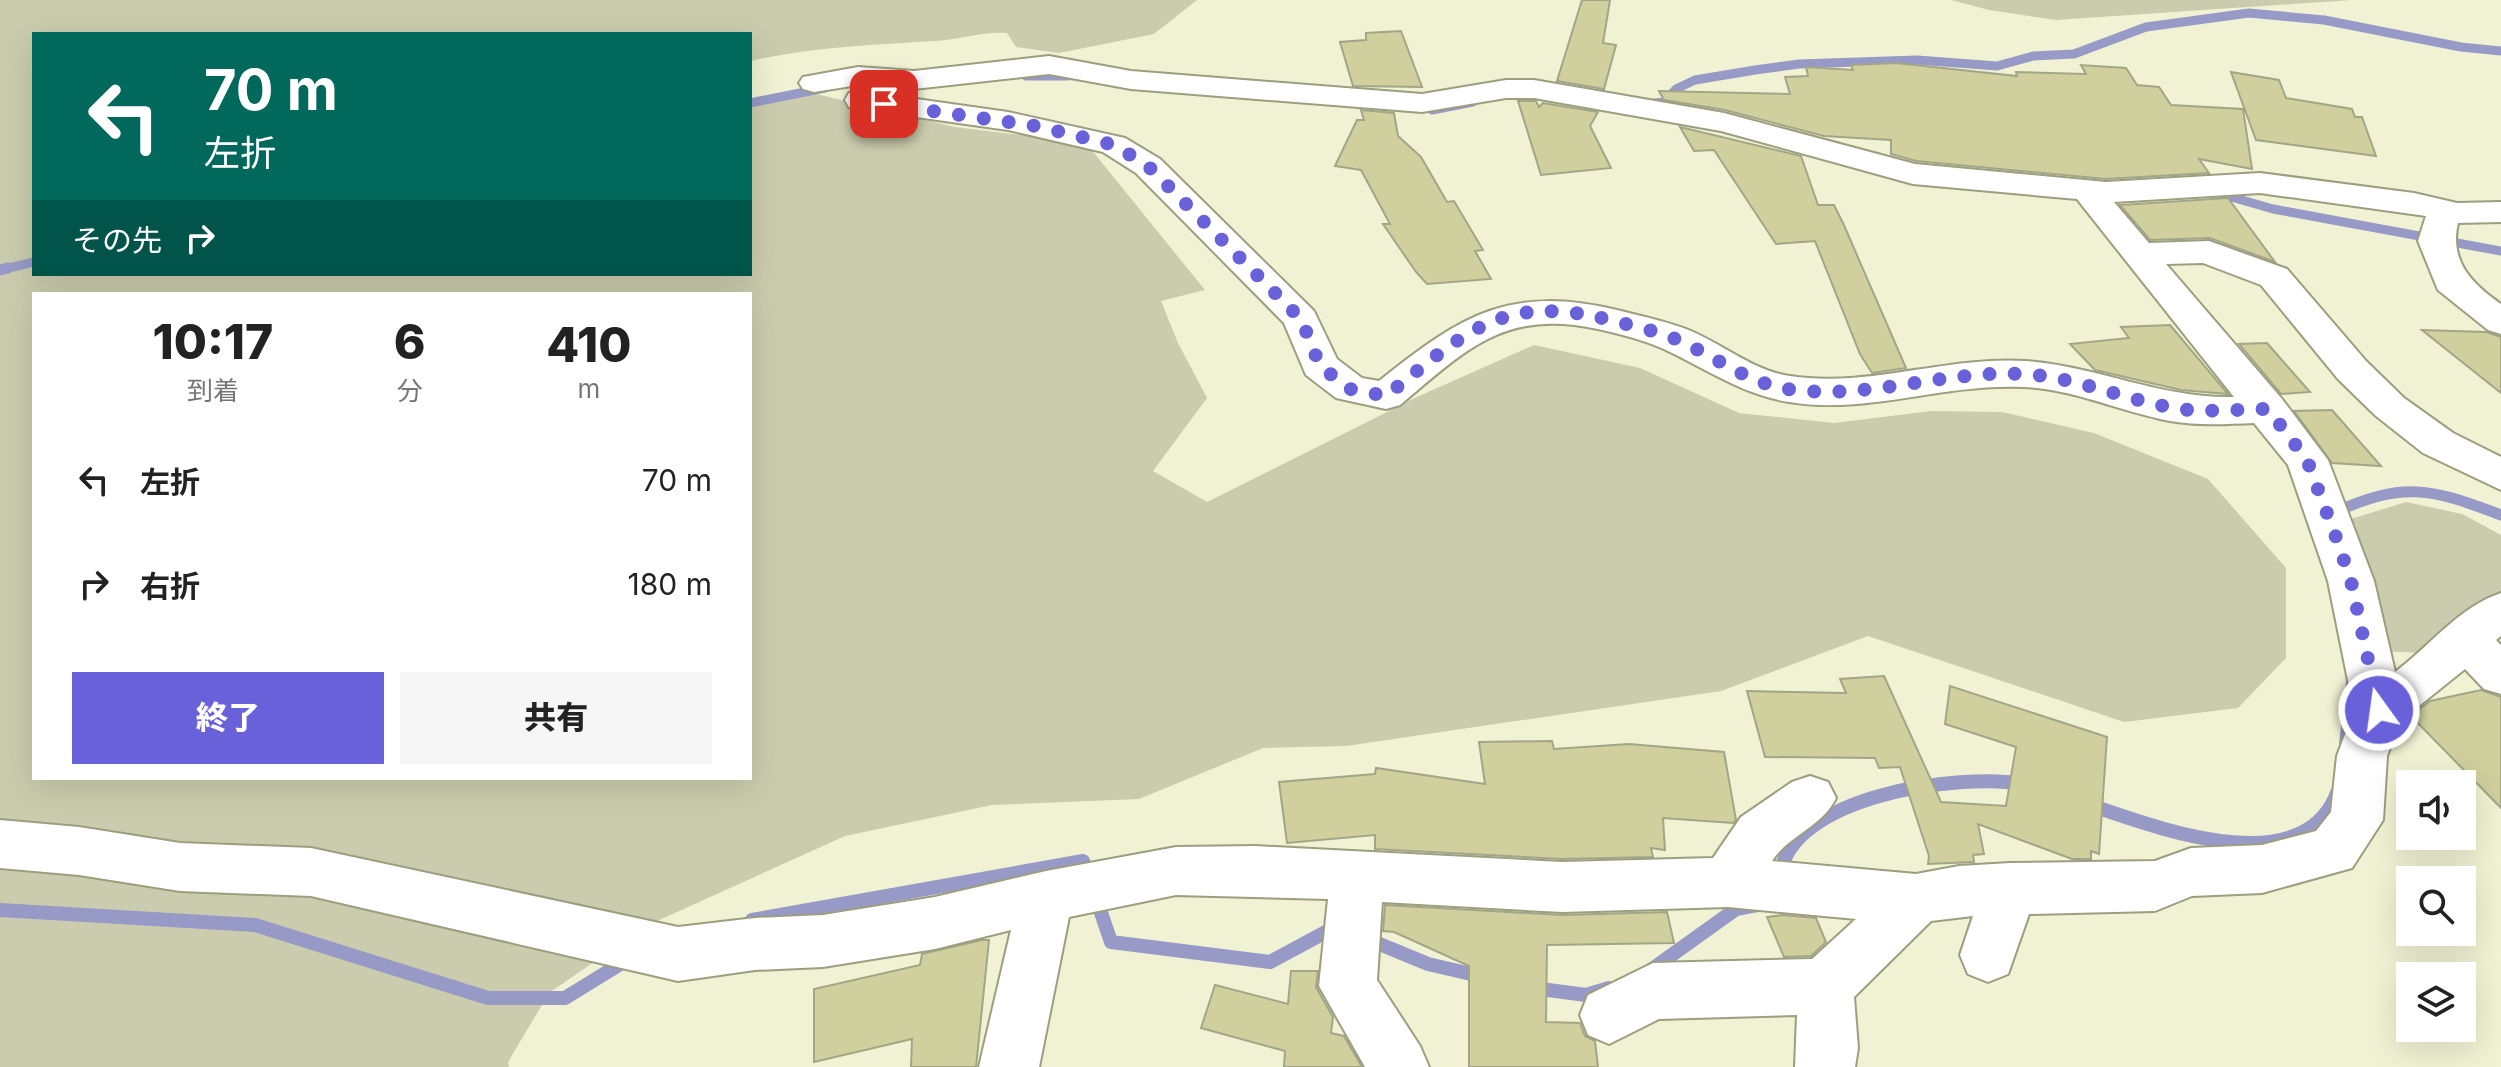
<!DOCTYPE html>
<html lang="ja">
<meta charset="utf-8">
<style>
body{margin:0;font-family:Inter,"Noto Sans JP",sans-serif;background:#f6f6f6;color:#222;height:100vh;display:flex;flex-direction:column;font-size:30px;white-space:nowrap}
*{box-sizing:border-box;margin:0}
p{font-size:26px;color:#767676}
.icon{flex:none;width:44px;height:44px;fill:none;stroke:currentColor;stroke-width:2;stroke-linecap:round;stroke-linejoin:round}
.map{position:relative;flex:1;overflow:hidden}
.drawer{position:absolute;left:32px;top:292px;width:720px;height:488px;display:flex;flex-direction:column;background:#fff;border-radius:0px;box-shadow:0 8px 32px #0002}
.drawer>*{flex:none}
.top-card{position:absolute;left:32px;top:32px;width:720px;height:244px;border-radius:0px;box-shadow:0 8px 32px #0002;background:#00695c;color:#fff;overflow:hidden}
.buttons{position:absolute;left:2396px;top:770px;display:grid;gap:16px}
.buttons a{display:grid;place-items:center;width:80px;height:80px;border-radius:0px;background:#fff;box-shadow:0 8px 32px #0002;font-size:40px}
.pin{position:absolute;display:grid;place-items:center;width:68px;height:68px;color:#fff;margin:-34px;border-radius:16px;box-shadow:0 4px 12px #0006}
.me{position:absolute;width:88px;margin:-44px;rotate:346deg;stroke-linejoin:round;filter:drop-shadow(0 0 6px #0008)}
.turn{display:flex;align-items:center;gap:28px;height:168px;padding:0 40px;font-size:36px}
.turn .icon{width:104px;height:104px;stroke-width:2.5}
.turn b{display:block;font-size:56px;line-height:68px}
.then{display:flex;align-items:center;height:76px;padding:0 40px;background:#0003;gap:16px;font-size:30px}
.eta{display:flex;justify-content:space-evenly;align-items:center;height:136px;text-align:center}
.eta b{font-size:48px;font-weight:800;line-height:56px}
.button{display:flex;gap:16px;margin-top:auto;padding:16px 40px}
.button a{flex:1;height:92px;border-radius:0px;background:#6861da;color:#fff;font-size:32px;font-weight:800;line-height:92px;text-align:center}
.button a+a{background:#f6f6f6;color:#222}
ul{padding:0;list-style:none}
li{display:flex;align-items:center;gap:24px;height:104px;padding:0 40px}
li div{flex:1}
li b{display:block;font-size:30px}
li em{font-style:normal}
.map>svg:first-child{display:block}
.green{fill:#cbccad;fill-rule:evenodd}
.lines{fill:none;stroke-linecap:round;stroke-linejoin:round}
.stream-far2{stroke:#9799c7;stroke-width:9}
.stream-far1{stroke:#9799c7;stroke-width:11}
.stream{stroke:#9799c7;stroke-width:14}
.building{fill:#d0d09e;stroke:#a4a587;stroke-width:2}
.street-casing{stroke:#9d9d80;stroke-width:4}
.street{fill:#fff;fill-rule:evenodd}
.route{stroke:#6861da;stroke-width:14;stroke-dasharray:0 25.2}
</style>
<div class="map">
<svg width="2501" height="1067" viewBox="0 0 2501 1067">
<rect width="100%" height="100%" fill="#f1f2d3"/>
<!-- green -->
<path class="green" d="M0,0H1197L1154,34L1059,53L1016,47L1007,33C981,31 960,40 934,41C872,45 812,47 750,61V34H34V274H750V106L812,93L955,127L1086,143L1205,290L1161,301L1178,343L1207,398L1153,471L1207,502L1417,397L1534,345L1640,368L1739,413L1834,423L1931,411L2002,412L2094,433L2208,479L2286,568V658L2238,708L2124,722L1868,636L1721,691L1346,746L1263,748L1139,799L992,805L845,836L646,926L549,993L508,1062L509,1067H0ZM34,294H750V778H34Z
M1951,0H2352L2056,20L1989,10Z
M2406,502L2462,514L2501,535V595L2420,653L2382,651L2341,522Z"/>
<g class="lines">
<!-- stream-far2 -->
<path class="stream-far2" d="M1026,76H1068
M750,103L825,88
M1646,104L1664,102L1676,89L1695,80L1755,70L1799,64L1917,60L1997,66L2033,56L2074,54L2146,27L2249,13L2324,20L2461,47L2501,51
M1432,110L1473,102
M2214,192L2273,209L2501,251
M0,270L34,262"/>
<!-- stream-far1 -->
<path class="stream-far1" d="M0,270L8,268
M2333,513C2404,481 2430,488 2501,515"/>
<!-- stream -->
<path class="stream" d="M2346,744L2353,683
M2087,804C2152,826 2303,885 2337,793
M1780,876C1790,795 1959,773 2023,784
M1095,895L1111,942L1270,962L1337,926
M0,910L255,925L488,998H565L630,958
M752,920L1083,861L1089,878
M1365,938L1428,964L1484,977
M1648,972L1736,909L1757,905
M1533,988L1586,995L1609,988"/>
</g>
<!-- building -->
<path class="building" d="M1582,0H1610L1603,43L1616,45L1604,89L1557,81Z
M1401,31L1422,87L1353,86L1340,42L1366,40V33Z
M1896,63L2017,76L2016,72L2086,74L2081,65L2126,68L2137,85L2159,87L2171,105L2243,109L2252,169L2199,159L2209,173L2106,179L1916,161L1891,154V140L1824,136L1725,110L1664,100L1659,91L1790,94L1785,77L1808,76L1806,67L1853,70L1851,65Z
M2231,72L2279,80L2286,98L2352,109L2355,117H2362L2376,156L2256,140Z
M1518,101H1536L1539,107L1543,103L1598,112L1590,126L1611,168L1541,175Z
M1361,110L1394,113L1398,136L1421,157L1447,202L1454,201L1483,250L1475,251L1491,279L1427,284L1416,272L1383,224H1390L1361,170L1335,166L1357,120H1364Z
M1680,127L1801,156L1818,205H1834L1843,223L1906,368L1872,373L1860,354L1815,241L1776,244L1714,150L1694,151Z
M2228,198L2275,262L2210,238L2150,240L2120,205Z
M2170,325L2228,394L2181,390L2095,370L2070,344L2129,338L2121,327Z
M2422,330L2486,332L2501,337V393Z
M2267,343L2310,392L2281,394L2239,344Z
M2332,410L2381,466L2332,463L2294,411Z
M1884,676L1941,802L2006,806L2016,747L1945,724L1950,686L2107,737L2099,854L2091,851V859H2072L1978,824L1984,854L1973,855L1974,862L1928,864L1929,856L1900,767L1879,768L1875,758L1765,757L1747,691L1846,693L1840,679Z
M2481,690L2501,697V808L2411,716L2430,701Z
M1552,741L1554,749L1629,744L1724,752L1736,820L1733,823L1663,818L1665,850L1651,848L1653,857L1562,859L1375,849V835L1287,843L1279,782L1375,774L1376,768L1485,784L1479,742Z
M1385,905L1562,915L1667,912L1674,943L1547,945L1546,1022L1580,1023L1585,1036L1595,1041L1598,1067H1469V966L1394,932L1383,931Z
M1783,915L1816,918L1826,942L1811,956L1784,957L1767,917Z
M982,940H989L976,1067H911L912,1039L814,1062V989L920,965L922,954Z
M1291,971H1318L1316,987L1333,1017L1331,1033L1344,1036L1362,1067H1284L1285,1051L1201,1028L1215,985L1288,1004Z"/>
<g class="lines">
<defs>
<path id="street" d="M1049,56L1131,71L1422,94L1506,80H1534L1724,113L1915,164L2106,182L2260,173L2414,193L2457,203L2501,202V222L2458,223C2449,261 2472,284 2501,304V334L2488,330L2438,290L2418,241L2426,216L2260,193L2114,202L2149,243L2209,241L2287,269L2366,361L2404,398L2453,433L2501,457V490L2423,453L2376,416L2338,379L2261,285L2203,263L2166,264L2282,399L2328,460L2374,581L2395,672C2430,646 2459,607 2501,593V636L2496,640L2501,645V694L2484,689L2465,669L2399,722L2387,756L2383,820L2352,868L2262,893L2192,896L2155,911L2029,914L2008,974L1988,982L1968,974L1960,955L1973,916L1931,921L1854,997L1858,1048L1855,1067H1795L1797,1015L1659,1019L1609,1044L1588,1035L1580,1015L1588,995L1653,963L1812,959L1856,919L1728,907L1562,912L1382,902L1377,980L1420,1046L1429,1067H1365L1319,986L1328,899L1176,895L1069,917L1039,1067H979L1011,930L935,949L823,967L755,970L678,981L311,896L180,891L79,875L0,868V820L79,827L180,843L311,848L678,927L755,918L823,915L935,897L1046,871L1176,847L1255,846L1562,862L1713,858L1741,817L1792,782L1810,776L1828,782L1836,798C1822,827 1789,835 1772,861L1916,874L1959,866L2010,863L2155,861L2191,848L2262,845L2316,831L2331,812L2337,756L2354,710L2328,581L2288,465L2254,423C2226,424 2198,426 2170,421C2121,412 2074,389 2023,387C1944,383 1867,415 1789,402C1745,395 1711,372 1672,353C1649,341 1623,335 1598,329C1504,309 1467,349 1400,405L1386,409L1336,398L1306,375L1284,323L1136,173L1103,152L1008,130L860,109L849,107L845,100L849,93L860,91L1008,112L1125,138L1160,159L1314,311L1337,359L1362,378L1379,381C1463,314 1510,284 1621,311C1645,317 1669,322 1691,331C1724,345 1754,371 1790,376C1869,388 1946,356 2025,361C2097,366 2161,399 2234,397L2077,199L1913,184L1721,131L1534,98H1506L1422,112L1131,89L1049,74L914,89L858,85L814,92L803,89L799,83L803,77L858,67L914,71Z"/>
</defs>
<!-- street casing -->
<use href="#street" class="street-casing"/>
<!-- street -->
<use href="#street" class="street"/>
</g>
<g class="lines">
<!-- route -->
<path class="route" d="M884,104L1036,126L1114,145L1148,166L1301,319L1320,366L1350,389L1386,396C1468,330 1504,292 1614,321C1637,327 1662,332 1684,343C1721,360 1751,385 1794,390C1873,399 1945,370 2023,374C2080,377 2133,404 2189,410C2215,412 2242,409 2268,409L2307,460L2337,540L2351,581L2379,710"/>
</g>
</svg>
<div class="buttons">
<a><svg class="icon" aria-label="sound" viewBox="0 0 24 24"><path d="M4 9h4l5-4v14l-5-4H4zM17 9q2 3 0 6"/></svg></a>
<a><svg class="icon" aria-label="search" viewBox="0 0 24 24"><circle cx="10" cy="10" r="6"/><path d="M15 15l6 6"/></svg></a>
<a><svg class="icon" aria-label="layers" viewBox="0 0 24 24"><path d="M12 4l9 5-9 5-9-5zM3 14l9 5 9-5"/></svg></a>
</div>
<div class="pin" style="left:884px;top:104px;background:#d93025"><svg class="icon" aria-label="arrive" viewBox="0 0 24 24"><path d="M6 21V4h12l-3 4 3 4H6"/></svg></div>
<svg class="me" style="left:2379px;top:710px" viewBox="-20 -20 40 40"><circle r="17" fill="#6861da" stroke="#fff" stroke-width="3"/><path d="M0-11L8 9 0 5-8 9z" fill="#fff"/></svg>
<div class="top-card">
<div class="turn"><svg class="icon" aria-label="left" viewBox="0 0 24 24"><path d="M17 20v-9H6M10 6l-5 5 5 5"/></svg><div><b>70 m</b>左折</div></div>
<div class="then">その先<svg class="icon" aria-label="right" viewBox="0 0 24 24"><path d="M7 20v-9h11M14 6l5 5-5 5"/></svg></div>
</div>
<section class="drawer">
<div class="eta">
<div><b>10:17</b><p>到着</p></div>
<div><b>6</b><p>分</p></div>
<div><b>410</b><p>m</p></div>
</div>
<ul>
<li><svg class="icon" aria-label="left" viewBox="0 0 24 24"><path d="M17 20v-9H6M10 6l-5 5 5 5"/></svg><div><b>左折</b></div><em>70 m</em></li>
<li><svg class="icon" aria-label="right" viewBox="0 0 24 24"><path d="M7 20v-9h11M14 6l5 5-5 5"/></svg><div><b>右折</b></div><em>180 m</em></li>
</ul>
<div class="button"><a>終了</a><a>共有</a></div>
</section>
</div>
